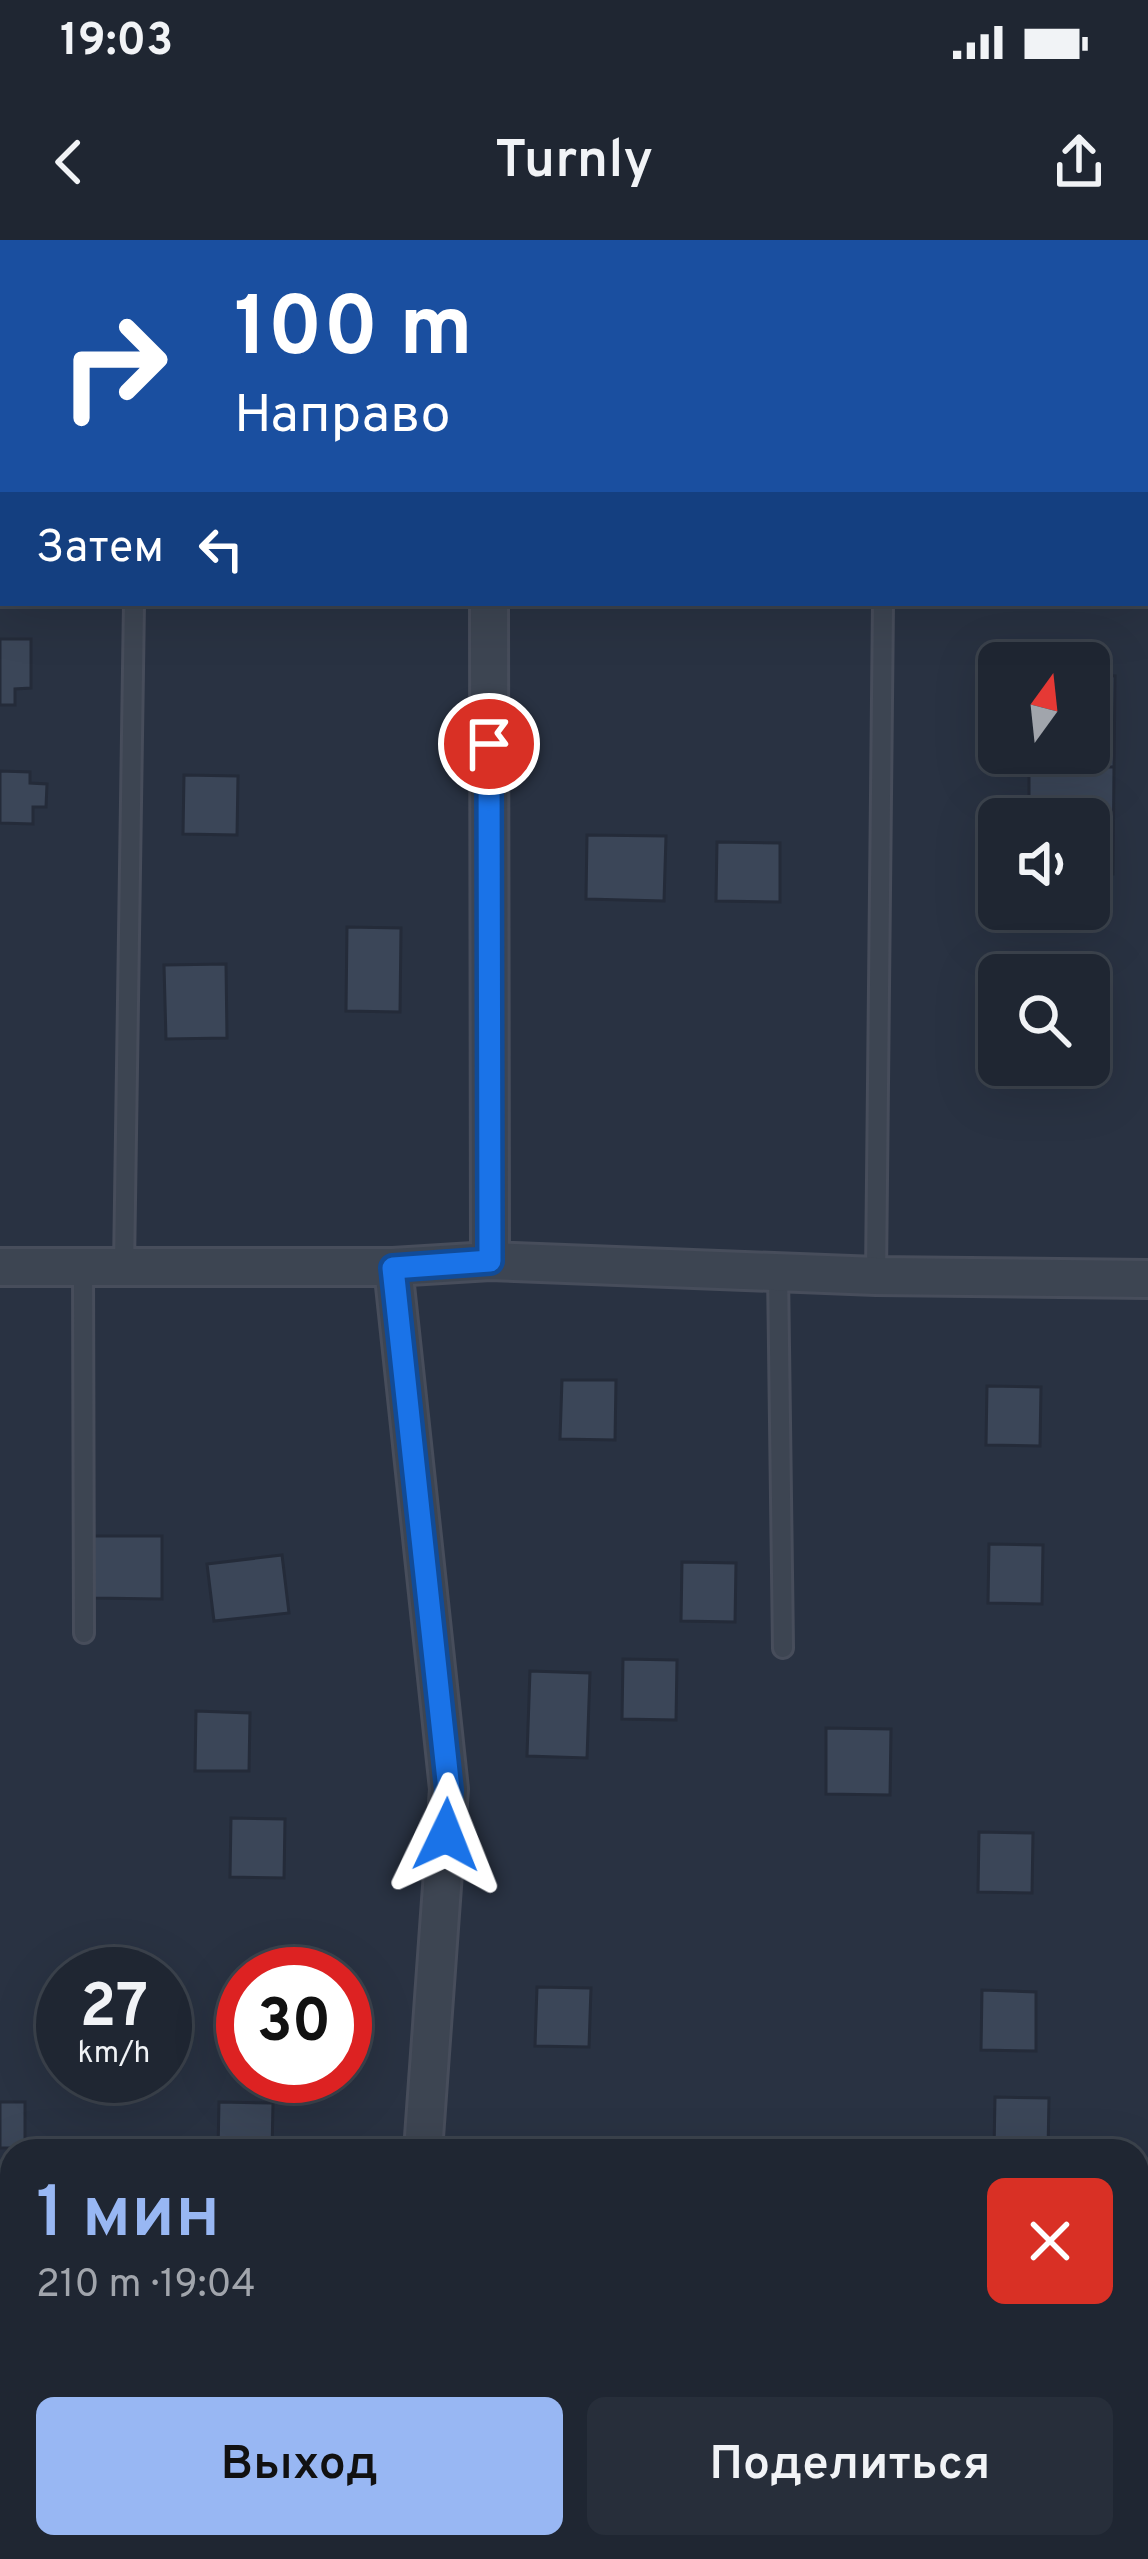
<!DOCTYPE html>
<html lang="ru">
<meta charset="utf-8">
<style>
body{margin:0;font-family:Overpass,sans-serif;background:#272e3a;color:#f1f3f6;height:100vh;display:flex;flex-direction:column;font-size:45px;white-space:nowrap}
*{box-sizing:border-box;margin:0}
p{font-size:39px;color:#a1a5ac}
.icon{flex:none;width:66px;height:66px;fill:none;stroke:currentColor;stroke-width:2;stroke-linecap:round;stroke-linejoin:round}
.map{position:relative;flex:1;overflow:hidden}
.details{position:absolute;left:0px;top:1899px;width:1149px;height:420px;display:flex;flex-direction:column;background:#1f2632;border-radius:36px 36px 0 0;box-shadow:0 12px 48px #0002,0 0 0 3px #3c434d}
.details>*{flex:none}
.hud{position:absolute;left:0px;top:0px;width:1149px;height:366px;box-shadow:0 12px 48px #0002,0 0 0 3px #3c434d;background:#1a4fa0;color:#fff;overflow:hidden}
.needle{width:78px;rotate:15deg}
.buttons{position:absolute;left:978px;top:402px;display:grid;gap:24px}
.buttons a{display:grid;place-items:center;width:132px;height:132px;border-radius:18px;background:#1f2632;box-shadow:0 12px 48px #0002,0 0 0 3px #3c434d;font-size:60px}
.speed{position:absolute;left:36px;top:1707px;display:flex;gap:24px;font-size:60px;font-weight:700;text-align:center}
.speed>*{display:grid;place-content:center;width:156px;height:156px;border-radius:50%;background:#1f2632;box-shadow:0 12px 48px #0002,0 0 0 3px #3c434d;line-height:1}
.speed small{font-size:30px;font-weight:400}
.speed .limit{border:18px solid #d22;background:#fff;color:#111}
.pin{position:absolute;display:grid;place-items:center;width:102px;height:102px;color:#fff;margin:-51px;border:6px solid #fff;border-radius:50%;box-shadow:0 3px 12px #0007}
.me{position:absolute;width:132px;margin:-66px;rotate:2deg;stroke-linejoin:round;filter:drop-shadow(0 0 9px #0008)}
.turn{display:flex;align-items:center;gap:42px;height:252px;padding:0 36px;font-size:54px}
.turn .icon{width:156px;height:156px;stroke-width:2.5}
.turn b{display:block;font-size:84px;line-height:102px}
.then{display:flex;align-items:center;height:114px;padding:0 36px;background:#0003;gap:24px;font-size:45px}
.round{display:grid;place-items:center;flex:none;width:126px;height:126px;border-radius:18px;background:#272e3a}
.overview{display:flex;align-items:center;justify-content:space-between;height:204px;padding:0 36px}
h1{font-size:72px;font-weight:600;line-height:90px;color:#98b7f3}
.action{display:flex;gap:24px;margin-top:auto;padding:24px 36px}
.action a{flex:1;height:138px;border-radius:18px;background:#98b7f3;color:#111;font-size:48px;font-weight:600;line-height:138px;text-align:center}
.action a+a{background:#272e3a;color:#f1f3f6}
.status{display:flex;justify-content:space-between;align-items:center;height:84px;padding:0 60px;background:#1f2632;direction:ltr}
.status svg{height:33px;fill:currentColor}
header{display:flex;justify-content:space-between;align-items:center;height:156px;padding:0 36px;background:#1f2632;font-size:54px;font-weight:600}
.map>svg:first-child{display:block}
.building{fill:#3b4658;stroke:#242b39;stroke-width:3}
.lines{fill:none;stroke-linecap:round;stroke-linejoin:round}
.lane-casing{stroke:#474d5b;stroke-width:24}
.street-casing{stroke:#474d5b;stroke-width:42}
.lane{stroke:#3d4552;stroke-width:18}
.street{stroke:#3d4552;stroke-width:36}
.route-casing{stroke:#114b97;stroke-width:30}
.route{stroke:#1a73e8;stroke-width:21}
</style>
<div class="status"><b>19:03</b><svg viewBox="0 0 49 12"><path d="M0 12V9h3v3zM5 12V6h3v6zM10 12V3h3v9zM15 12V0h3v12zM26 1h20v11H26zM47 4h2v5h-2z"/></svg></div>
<header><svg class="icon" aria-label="back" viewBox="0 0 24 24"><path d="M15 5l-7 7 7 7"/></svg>Turnly<svg class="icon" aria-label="share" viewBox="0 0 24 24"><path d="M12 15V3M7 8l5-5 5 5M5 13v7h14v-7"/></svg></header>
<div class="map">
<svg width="1148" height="2319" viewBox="0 0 1148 2319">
<rect width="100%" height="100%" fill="#293242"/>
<!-- building -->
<path class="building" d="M342,0H396V3H342Z
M579,0H633V3H579Z
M0,79H3V138H0Z
M0,399H31V448L15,449V465H0Z
M1089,435L1115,436L1114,527L1029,526V513H1089Z
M1029,526L1114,527L1113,634H1089V579H1029Z
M0,531L30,532V543L47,544L46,567H33V584L0,583Z
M184,535L238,536L237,595L183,594Z
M587,595L666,596L664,661L586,659Z
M717,602L780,603V662L716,661Z
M347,687L401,688L400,772L346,771Z
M226,724L227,798L166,799L164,725Z
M1041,733L1095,734L1094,793H1089V735Z
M562,1140H616L615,1200L560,1199Z
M987,1146L1041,1147L1040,1206L986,1205Z
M93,1296H162V1359L93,1358Z
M989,1304L1043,1305L1042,1364L988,1363Z
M282,1315L289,1373L214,1381L207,1324Z
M682,1322L736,1323L735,1382L681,1381Z
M623,1419L677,1420L676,1480L622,1479Z
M530,1431L590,1433L587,1518L527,1516Z
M196,1471L250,1473L249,1531H195Z
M826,1488L891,1489L890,1555L826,1554Z
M231,1578L285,1579L284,1638L230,1637Z
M979,1592L1033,1593L1032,1653L978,1652Z
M537,1747L591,1748L589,1807L535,1806Z
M982,1750L1036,1752V1811L981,1810Z
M995,1857L1049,1858L1048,1911H994Z
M0,1862H25V1908H0Z
M219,1862L273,1863L272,1911H218Z
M0,2190H3L4,2266H0Z"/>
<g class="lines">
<defs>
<path id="lane" d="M887,3V0
M83,1027L84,1393
M124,1027L134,363
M778,1031L783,1408
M876,1036L883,363"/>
<path id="street" d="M488,0V3
M489,363L490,1021
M0,1027H393L490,1021L876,1036L1148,1039
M393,1027L449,1549L423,1911"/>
</defs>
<!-- lane casing -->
<use href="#lane" class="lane-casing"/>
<!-- street casing -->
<use href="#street" class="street-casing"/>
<!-- lane -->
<use href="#lane" class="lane"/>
<!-- street -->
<use href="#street" class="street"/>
</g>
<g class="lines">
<defs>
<path id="route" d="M446,1595L449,1550L393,1028L490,1021L489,504"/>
</defs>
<!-- route casing -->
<use href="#route" class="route-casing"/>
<!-- route -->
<use href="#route" class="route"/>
</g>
</svg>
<div class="buttons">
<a><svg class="needle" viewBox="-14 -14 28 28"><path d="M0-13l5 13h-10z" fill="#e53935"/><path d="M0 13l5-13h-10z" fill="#a1a5ac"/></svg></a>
<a><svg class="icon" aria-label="sound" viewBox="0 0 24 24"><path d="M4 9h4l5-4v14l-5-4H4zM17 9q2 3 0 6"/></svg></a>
<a><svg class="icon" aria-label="search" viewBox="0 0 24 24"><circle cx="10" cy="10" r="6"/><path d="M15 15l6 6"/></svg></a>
</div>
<div class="speed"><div>27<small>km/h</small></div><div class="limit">30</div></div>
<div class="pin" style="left:489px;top:504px;background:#d93025"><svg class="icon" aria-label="arrive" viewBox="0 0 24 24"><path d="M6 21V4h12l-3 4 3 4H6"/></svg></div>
<svg class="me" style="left:446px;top:1595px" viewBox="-20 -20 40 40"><path d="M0-17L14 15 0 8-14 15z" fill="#1a73e8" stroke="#fff" stroke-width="4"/></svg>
<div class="hud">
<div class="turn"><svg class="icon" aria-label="right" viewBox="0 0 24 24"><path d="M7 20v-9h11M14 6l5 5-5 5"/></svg><div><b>100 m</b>Направо</div></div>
<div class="then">Затем<svg class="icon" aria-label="left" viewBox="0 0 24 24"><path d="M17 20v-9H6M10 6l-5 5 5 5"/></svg></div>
</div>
<section class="details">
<div class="overview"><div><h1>1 мин</h1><p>210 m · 19:04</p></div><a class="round" style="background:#d93025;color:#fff"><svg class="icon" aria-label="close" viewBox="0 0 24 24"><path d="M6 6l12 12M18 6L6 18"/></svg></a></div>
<div class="action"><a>Выход</a><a>Поделиться</a></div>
</section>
</div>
